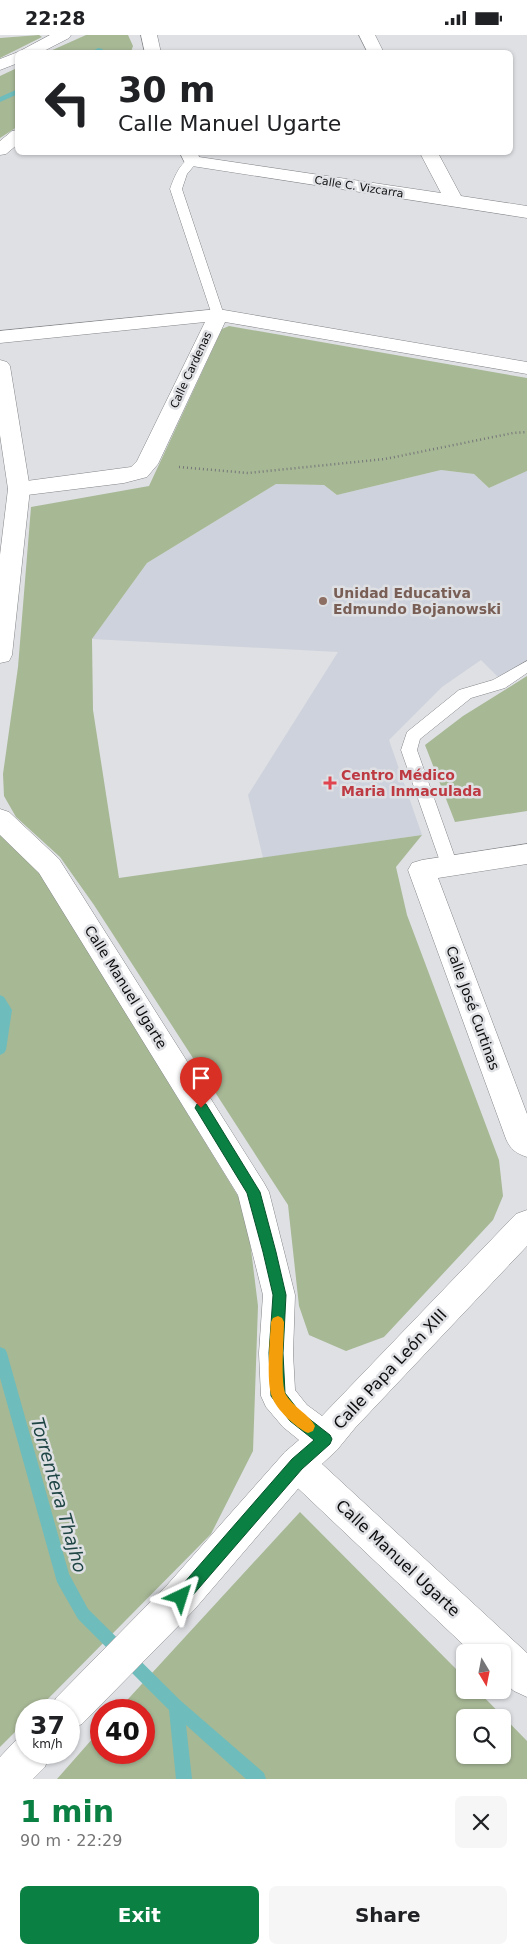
<!DOCTYPE html>
<meta charset="utf-8">
<style>
body{margin:0;font-family:"DejaVu Sans",sans-serif;background:#f6f6f6;color:#202124;height:100vh;display:flex;flex-direction:column;font-size:19px;white-space:nowrap}
*{box-sizing:border-box;margin:0}
p{font-size:16px;color:#757577}
.icon{flex:none;width:28px;height:28px;fill:none;stroke:currentColor;stroke-width:2;stroke-linecap:round;stroke-linejoin:round}
.map{position:relative;height:1744px;overflow:hidden}
.details{display:flex;flex-direction:column;background:#fff;flex:1}
.details>*{flex:none}
.hud{position:absolute;left:15px;top:15px;width:498px;height:105px;border-radius:8px;box-shadow:0 1px 4px #0004;background:#fff;color:#202124;overflow:hidden}
.needle{width:32px;rotate:170deg}
.controls{position:absolute;left:456px;top:1609px;display:grid;gap:10px}
.controls a{display:grid;place-items:center;width:55px;height:55px;border-radius:8px;background:#fff;box-shadow:0 1px 4px #0004;font-size:25px}
.speed{position:absolute;left:15px;top:1664px;display:flex;gap:10px;font-size:25px;font-weight:700;text-align:center}
.speed>*{display:grid;place-content:center;width:65px;height:65px;border-radius:50%;background:#fff;box-shadow:0 1px 4px #0004;line-height:1}
.speed small{font-size:12px;font-weight:400}
.speed .limit{border:8px solid #d22;background:#fff;color:#111}
.pin{position:absolute;display:grid;place-items:center;width:42px;height:42px;color:#fff;margin:-51px -21px;border-radius:50% 50% 50% 0;rotate:-45deg;box-shadow:0 0 5px #0007}
.pin .icon{rotate:45deg}
.me{position:absolute;width:55px;margin:-28px;rotate:41deg;stroke-linejoin:round;filter:drop-shadow(0 0 4px #0008)}
.turn{display:flex;align-items:center;gap:18px;height:105px;padding:0 20px;font-size:22px}
.turn .icon{width:65px;height:65px;stroke-width:2.5}
.turn b{display:block;font-size:35px;line-height:42px}
.round{display:grid;place-items:center;flex:none;width:52px;height:52px;border-radius:8px;background:#f6f6f6}
.summary{display:flex;align-items:center;justify-content:space-between;height:85px;padding:0 20px}
h1{font-size:30px;font-weight:800;line-height:38px;color:#0b8043}
.cta{display:flex;gap:10px;margin-top:auto;padding:10px 20px}
.cta a{flex:1;height:58px;border-radius:8px;background:#0b8043;color:#fff;font-size:20px;font-weight:800;line-height:58px;text-align:center}
.cta a+a{background:#f6f6f6;color:#202124}
.status{display:flex;justify-content:space-between;align-items:center;height:35px;padding:0 25px;background:#fff;direction:ltr}
.status svg{height:14px;fill:currentColor}
.map>svg:first-child{display:block}
.built{fill:#ced2dc}
.green{fill:#a7b895;fill-rule:evenodd}
.lines{fill:none;stroke-linecap:round;stroke-linejoin:round}
.stream{fill:#6ebcbc;fill-rule:evenodd}
.service-casing{stroke:#848689;stroke-width:1}
.minor-casing{stroke:#848689;stroke-width:1}
.tertiary-casing{stroke:#848689;stroke-width:1}
.path{stroke:#757578;stroke-width:2.5;stroke-dasharray:1 3;stroke-linecap:butt}
.service{fill:#fff;fill-rule:evenodd}
.minor{fill:#fff;fill-rule:evenodd}
.tertiary{fill:#fff;fill-rule:evenodd}
.route{fill:#0b8043;stroke:#07532c}
.slow{fill:#f59e0b}
.education-dot{fill:#8d6e63;stroke:#dfe0e4;stroke-width:2}
.health-dot{fill:#e0444e;stroke:#dfe0e4;stroke-width:2}
.labels{text-anchor:middle;dominant-baseline:central;stroke-width:5;stroke-linejoin:round;paint-order:stroke}
.far-street-label{font-size:11px;fill:#0d0d0e;stroke:#dfe0e4}
.education-label{font-size:14px;font-weight:bold;fill:#785e54;stroke:#dfe0e4;text-anchor:start}
.health-label{font-size:14px;font-weight:bold;fill:#be3a42;stroke:#dfe0e4;text-anchor:start}
.street-label{font-size:14px;fill:#0d0d0e;stroke:#dfe0e4}
.near-street-label{font-size:16px;fill:#0d0d0e;stroke:#dfe0e4}
.near-water-label{font-size:18px;font-style:italic;fill:#1f4545;stroke:#dfe0e4}
</style>
<div class="status"><b>22:28</b><svg viewBox="0 0 49 12"><path d="M0 12V9h3v3zM5 12V6h3v6zM10 12V3h3v9zM15 12V0h3v12zM26 1h20v11H26zM47 4h2v5h-2z"/></svg></div>
<div class="map">
<svg width="527" height="1744" viewBox="0 0 527 1744">
<rect width="100%" height="100%" fill="#dfe0e4"/>
<!-- built -->
<path class="built" d="M441,435L474,439L489,453L527,436V626L499,643L481,625L442,652L389,705L422,800L263,823L248,760L338,617L92,604L147,528L276,449L324,450L337,460Z"/>
<!-- green -->
<path class="green" d="M39,0L42,2L0,23V3Z
M86,0H128L133,11L131,17H48Z
M17,33V92L0,103V41Z
M229,291L527,343V436L489,453L474,439L441,435L337,460L324,450L276,449L147,528L92,604L93,675L119,843L422,800L396,832L407,880L499,1125L503,1161L493,1185L384,1302L346,1316L309,1300L299,1271L288,1170L94,870L60,822L16,782L4,761L3,739L18,632L31,472L149,451L222,294Z
M527,641V776L455,787L425,710L463,681Z
M0,800L35,830L246,1174L258,1271L253,1416L211,1499L37,1675H26V1686L0,1712Z
M300,1477L465,1643V1655H477L527,1706V1744H57L101,1694V1718H144V1675H118ZM465,1682H502V1720H465Z"/>
<g class="lines">
<!-- stream -->
<path class="stream" d="M98,13L103,14L99,18H90Z
M18,54V59L0,67V62Z
M0,960L4,962L12,975L6,1015L4,1018L0,1020Z
M0,1312L5,1314L7,1318L69,1539L88,1574L181,1666L264,1738L266,1744H246L186,1690L192,1744H176L169,1675L78,1584L57,1547L0,1343Z"/>
<defs>
<path id="service" d="M192,123L198,126L187,139L182,154L224,280L218,284L212,280L170,154C174,143 180,126 192,123Z
M527,626V638L505,653L471,663L420,704L417,715L458,831L455,835L449,837L443,835L401,715L407,697L459,655L493,645Z"/>
<path id="minor" d="M359,0H375L384,18H368Z
M180,118H198L199,122L441,158L420,118H438L461,161L527,171V183L192,131L186,130Z
M218,274L527,327V339L225,287L158,429L147,442L124,448L19,461L11,459L8,454L11,449L19,447L131,432L137,426L205,287L0,308V296Z
M527,809V829L438,843L527,1079V1122C516,1118 511,1115 506,1104L408,835L412,828L422,825Z
M297,1412L309,1417L527,1618V1662L514,1656L502,1646V1618H472L285,1441L280,1429L285,1417Z"/>
<path id="tertiary" d="M50,0H71L69,3L40,18H18V28L0,35V24L18,17Z
M141,0H157L161,18H145Z
M18,95V109L6,119L0,120V106L12,96Z
M0,325L7,327L10,331L30,454L12,620L9,626L0,628V520L8,454L0,400Z
M0,774L9,777L59,824L264,1148L269,1157L295,1260L293,1318L295,1355L307,1370L322,1381L516,1179L527,1175V1211L355,1393L337,1415L309,1441L194,1575L82,1689L69,1695V1675H50L56,1663L168,1549L285,1417L299,1405L283,1392L266,1372L261,1361L259,1318L263,1260L238,1160L39,838L0,800Z
M26,1701V1718H50L45,1732L33,1744H0V1722L17,1704Z"/>
</defs>
<!-- service casing -->
<use href="#service" class="service-casing"/>
<!-- minor casing -->
<use href="#minor" class="minor-casing"/>
<!-- tertiary casing -->
<use href="#tertiary" class="tertiary-casing"/>
<!-- path -->
<path class="path" d="M179,432L248,438L385,424L513,398L527,397"/>
<!-- service -->
<use href="#service" class="service"/>
<!-- minor -->
<use href="#minor" class="minor"/>
<!-- tertiary -->
<use href="#tertiary" class="tertiary"/>
</g>
<!-- route -->
<path class="route" d="M201,1068L206,1069L260,1157L276,1217L286,1260L283,1318L285,1358L299,1376L330,1400L332,1404L330,1409L302,1434L186,1568L181,1570L176,1568L173,1562L176,1557L292,1424L314,1405L290,1386L271,1361L269,1318L273,1260L263,1217L247,1158L197,1076L195,1073L197,1069Z"/>
<!-- slow -->
<path class="slow" d="M278,1281L282,1283L284,1287C284,1301 280,1349 286,1360C293,1372 310,1380 315,1391L313,1396L308,1398C296,1393 276,1374 272,1362C266,1346 270,1305 271,1287L273,1283Z"/>
<!-- markers -->
<circle class="education-dot" cx="323" cy="566" r="5"/>
<path class="health-dot" d="M327.5 740.5h5v5h5v5h-5v5h-5v-5h-5v-5h5z"/>
<g class="labels">
<!-- far-street labels -->
<g class="far-street-label">
<text transform="translate(359 152) rotate(9)">Calle C. Vizcarra</text>
<text transform="translate(191 335) rotate(-65)">Calle Cardenas</text>
</g>
<!-- education labels -->
<g class="education-label">
<text x="333" y="558">Unidad Educativa<tspan x="333" dy="16">Edmundo Bojanowski</tspan></text>
</g>
<!-- health labels -->
<g class="health-label">
<text x="341" y="740">Centro Médico<tspan x="341" dy="16">Maria Inmaculada</tspan></text>
</g>
<!-- street labels -->
<g class="street-label">
<text transform="translate(126 952) rotate(58)">Calle Manuel Ugarte</text>
<text transform="translate(473 973) rotate(70)">Calle José Curtinas</text>
</g>
<!-- near-street labels -->
<g class="near-street-label">
<text transform="translate(390 1334) rotate(-47)">Calle Papa León XIII</text>
<text transform="translate(398 1523) rotate(43)">Calle Manuel Ugarte</text>
</g>
<!-- near-water labels -->
<g class="near-water-label">
<text transform="translate(59 1460) rotate(74)">Torrentera Thajho</text>
</g>
</g>
</svg>
<div class="controls">
<a><svg class="needle" viewBox="-14 -14 28 28"><path d="M0-13l5 13h-10z" fill="#e53935"/><path d="M0 13l5-13h-10z" fill="#757577"/></svg></a>
<a><svg class="icon" aria-label="search" viewBox="0 0 24 24"><circle cx="10" cy="10" r="6"/><path d="M15 15l6 6"/></svg></a>
</div>
<div class="speed"><div>37<small>km/h</small></div><div class="limit">40</div></div>
<div class="pin" style="left:201px;top:1073px;background:#d93025"><svg class="icon" aria-label="arrive" viewBox="0 0 24 24"><path d="M6 21V4h12l-3 4 3 4H6"/></svg></div>
<svg class="me" style="left:181px;top:1562px" viewBox="-20 -20 40 40"><path d="M0-17L14 15 0 8-14 15z" fill="#0b8043" stroke="#fff" stroke-width="4"/></svg>
<div class="hud">
<div class="turn"><svg class="icon" aria-label="left" viewBox="0 0 24 24"><path d="M17 20v-9H6M10 6l-5 5 5 5"/></svg><div><b>30 m</b>Calle Manuel Ugarte</div></div>
</div>
</div>
<section class="details">
<div class="summary"><div><h1>1 min</h1><p>90 m · 22:29</p></div><a class="round"><svg class="icon" aria-label="close" viewBox="0 0 24 24"><path d="M6 6l12 12M18 6L6 18"/></svg></a></div>
<div class="cta"><a>Exit</a><a>Share</a></div>
</section>
